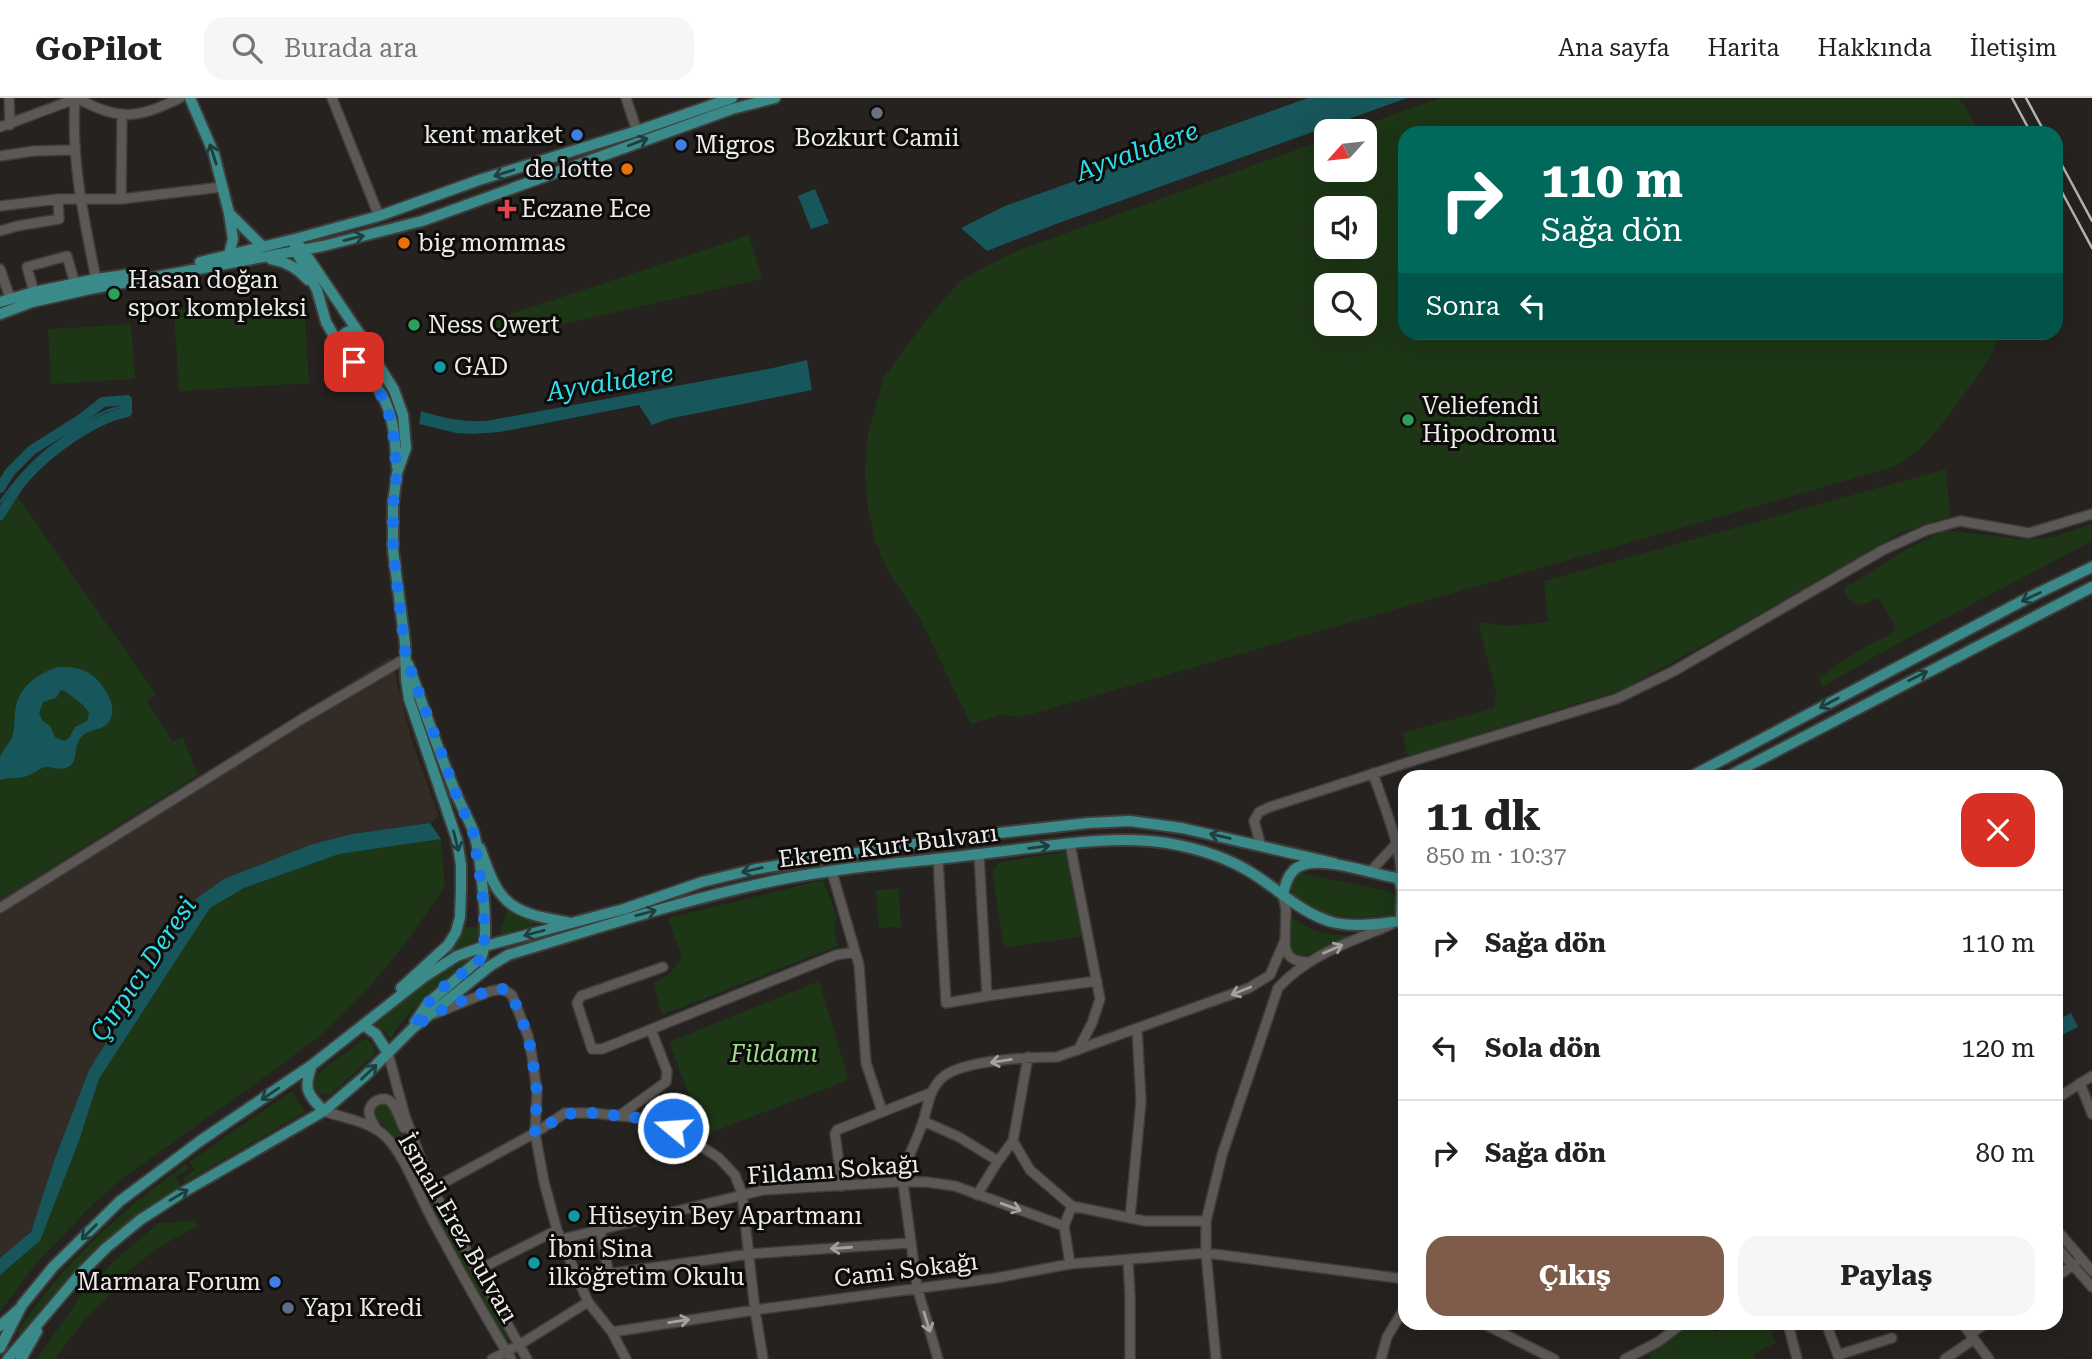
<!DOCTYPE html>
<html lang="tr">
<meta charset="utf-8">
<style>
body{margin:0;font-family:"Roboto Serif",serif;background:#f6f6f6;color:#222;height:100vh;display:flex;flex-direction:column;font-size:26px;white-space:nowrap}
*{box-sizing:border-box;margin:0}
p{font-size:23px;color:#767676}
.icon{flex:none;width:38px;height:38px;fill:none;stroke:currentColor;stroke-width:2;stroke-linecap:round;stroke-linejoin:round}
.map{position:relative;flex:1;overflow:hidden}
.drawer{position:absolute;left:1398px;top:672px;width:665px;height:560px;display:flex;flex-direction:column;background:#fff;border-radius:21px;box-shadow:0 7px 28px #0002}
.drawer>*{flex:none}
.guide{position:absolute;left:1398px;top:28px;width:665px;height:214px;border-radius:21px;box-shadow:0 7px 28px #0002;background:#00695c;color:#fff;overflow:hidden}
.needle{width:46px;rotate:243deg}
.controls{position:absolute;left:1314px;top:21px;display:grid;gap:14px}
.controls a{display:grid;place-items:center;width:63px;height:63px;border-radius:14px;background:#fff;box-shadow:0 7px 28px #0002;font-size:35px}
.pin{position:absolute;display:grid;place-items:center;width:60px;height:60px;color:#fff;margin:-30px;border-radius:14px;box-shadow:0 4px 10px #0006}
.me{position:absolute;width:77px;margin:-38px;rotate:288deg;stroke-linejoin:round;filter:drop-shadow(0 0 5px #0008)}
.turn{display:flex;align-items:center;gap:24px;height:147px;padding:0 28px;font-size:32px}
.turn .icon{width:91px;height:91px;stroke-width:2.5}
.turn b{display:block;font-size:49px;line-height:60px}
.then{display:flex;align-items:center;height:66px;padding:0 28px;background:#0003;gap:14px;font-size:26px}
.round{display:grid;place-items:center;flex:none;width:74px;height:74px;border-radius:21px;background:#f6f6f6}
.summary{display:flex;align-items:center;justify-content:space-between;height:119px;padding:0 28px}
h1{font-size:42px;font-weight:700;line-height:52px}
.action{display:flex;gap:14px;margin-top:auto;padding:14px 28px}
.action a{flex:1;height:80px;border-radius:21px;background:#7f5c49;color:#fff;font-size:28px;font-weight:700;line-height:80px;text-align:center}
.action a+a{background:#f6f6f6;color:#222}
ul{padding:0;list-style:none}
li{display:flex;align-items:center;gap:21px;height:105px;padding:0 28px;border-top:2px solid #e0e0e0}
li div{flex:1}
li b{display:block;font-size:26px}
li em{font-style:normal}
header{display:flex;align-items:center;gap:42px;box-sizing:border-box;height:98px;padding:0 35px;background:#fff;border-bottom:2px solid #e0e0e0}
header strong{font-size:33px}
nav{display:flex;gap:38px;margin-inline-start:auto;font-size:24px}
.search{width:490px;height:63px;background:#f6f6f6;display:flex;align-items:center;gap:18px;box-sizing:border-box;padding:0 24px;border-radius:21px;color:#767676;font-size:26px}
.map>svg:first-child{display:block}
.built{fill:#332b25}
.green{fill:#1d3616;fill-rule:evenodd}
.water{fill:#17565b;fill-rule:evenodd}
.lines{fill:none;stroke-linecap:round;stroke-linejoin:round}
.stream{stroke:#17565b;stroke-width:2.5}
.canal{stroke:#17565b;stroke-width:10}
.minor-casing{stroke:#3f3c3a;stroke-width:12}
.major-casing{stroke:#3f3c3a;stroke-width:14}
.minor{stroke:#5c5856;stroke-width:9}
.major{stroke:#3a8a8a;stroke-width:10}
.rail{stroke:#b6b4b2;stroke-width:2.5}
.oneway{stroke:#1f3e3d}
.oneway2{stroke:#a5a2a0}
.route{stroke:#1a73e8;stroke-width:12;stroke-dasharray:0 21.6}
.worship-dot{fill:#6b7280;stroke:#0d0c0a;stroke-width:2.5}
.shop-dot{fill:#3f7fe0;stroke:#0d0c0a;stroke-width:2.5}
.food-dot{fill:#e8710a;stroke:#0d0c0a;stroke-width:2.5}
.health-dot{fill:#e0444e;stroke:#0d0c0a;stroke-width:2.5}
.leisure-dot{fill:#2e9e5b;stroke:#0d0c0a;stroke-width:2.5}
.culture-dot{fill:#0f9aa8;stroke:#0d0c0a;stroke-width:2.5}
.service-dot{fill:#5c6f8a;stroke:#0d0c0a;stroke-width:2.5}
.labels{text-anchor:middle;dominant-baseline:central;stroke-width:6;stroke-linejoin:round;paint-order:stroke}
.poi-label{font-size:24px;fill:#eeecea;stroke:#0d0c0a;text-anchor:start}
.street-label{font-size:24px;fill:#eeecea;stroke:#0d0c0a}
.park-label{font-size:24px;font-style:italic;fill:#9ade8a;stroke:#0d0c0a}
.water-label{font-size:26px;font-style:italic;fill:#30dfec;stroke:#0d0c0a}
</style>
<header>
<strong>GoPilot</strong>
<div class="search"><svg class="icon" aria-label="search" viewBox="0 0 24 24"><circle cx="10" cy="10" r="6"/><path d="M15 15l6 6"/></svg>Burada ara</div>
<nav><a>Ana sayfa</a><a>Harita</a><a>Hakkında</a><a>İletişim</a></nav>
</header>
<div class="map">
<svg width="2092" height="1261" viewBox="0 0 2092 1261">
<rect width="100%" height="100%" fill="#25221f"/>
<!-- built -->
<path class="built" d="M391,559L412,644L439,718L430,725L352,736L224,781L89,972L54,1063L31,1134L0,1160V801Z"/>
<!-- green -->
<path class="green" d="M1440,0H1958L1966,10L1979,35H1405V234L2000,235C1993,260 1977,279 1961,300C1941,327 1924,354 1893,369L1021,619L1001,617L971,626L920,521L888,474L875,442L868,410L865,374L868,334L884,279L927,221L958,185L979,172L1014,154L1326,41V72H1365V33H1348ZM1326,110H1365V149H1326ZM1326,187H1365V226H1326Z
M749,137L762,181L497,241L490,223Z
M304,204L309,285L179,293L174,212Z
M131,226L135,281L51,286L48,231Z
M1946,371L1950,418L1900,435L1735,530L1621,592L1408,658L1402,635L1494,610L1496,594L1478,524L1509,528L1548,524L1544,483Z
M14,394L156,596L147,603L173,644L183,639L198,677L0,801V417Z
M2092,426V443L1895,547L1822,589L1819,580L1854,555L1892,535L1895,528L1878,499L1861,508L1846,499L1844,490L1905,452L1945,432L2019,441L2051,440Z
M441,741L445,788L406,845L366,893L326,933L280,968L119,1083L93,1106L37,1164L0,1214V1177L40,1143L79,1043L99,981L210,810L244,790L339,756Z
M1070,753L1084,838L1004,850L992,773L1000,764Z
M1299,775L1389,793C1398,798 1398,806 1396,815C1380,821 1336,820 1319,814C1309,810 1300,802 1292,796C1290,786 1292,781 1299,775Z
M823,782L837,818L834,831L838,848L662,917L653,885L669,876L682,860L668,820Z
M899,791L901,829L879,830L876,792Z
M508,810L521,818L539,825L504,836L500,834Z
M1290,818C1317,837 1329,838 1361,837L1335,844L1298,861C1284,852 1290,833 1290,818Z
M463,829H478V842L445,855L458,840Z
M473,857L472,862C440,883 411,908 390,941L386,934L375,927C405,901 436,873 473,857Z
M819,883L849,982L704,1037L669,944Z
M363,942H368L373,948L375,955L371,960L331,996C318,999 310,989 316,977Z
M292,993L305,1014L185,1084L183,1080L195,1072L189,1064Z
M380,1005H387L393,1014L426,1093L500,1224L507,1239V1243L503,1240L441,1130L409,1067L395,1042L382,1025L376,1020L374,1012Z
M186,1066L188,1071L176,1079L181,1087C114,1131 70,1173 21,1236L17,1234C62,1166 120,1113 186,1066Z
M193,1123L199,1128C163,1145 144,1159 115,1185L117,1189L84,1223L54,1261H37L84,1193L115,1162L159,1125Z
M1695,1225H1710L1714,1235L1733,1225H1739L1742,1232L1755,1225H1767L1776,1245L1754,1256L1755,1261H1651L1649,1256Z"/>
<!-- water -->
<path class="water" d="M1308,0H1407L1056,126L987,153L961,130L1005,108Z
M815,91L829,125L811,131L798,98Z
M807,262L812,292L668,321L652,327L639,307L500,334L472,336L456,335L419,326L421,313C443,320 462,324 486,323L773,270Z
M58,569C68,569 76,569 85,573C100,579 123,611 107,626C99,634 87,630 80,641C73,650 79,663 68,669C60,673 54,669 46,669C39,670 34,676 27,678C18,681 9,679 0,682C0,675 0,665 0,659C3,651 11,645 13,636C15,627 14,617 16,608C21,587 39,575 58,569ZM64,592C73,601 85,605 89,616L87,623L75,629L69,640L64,643L55,639L50,628L42,622L39,615L43,604L56,600L60,593Z
M430,725L441,741L339,756L244,790L210,810L99,981L79,1043L40,1143L0,1177V1160L31,1134L54,1063L89,972L197,800L224,781L310,747L352,736Z
M2071,915L2078,929L2056,940V923Z"/>
<g class="lines">
<!-- stream -->
<path class="stream" d="M0,404C24,371 43,352 78,330C95,318 105,311 126,308"/>
<!-- canal -->
<path class="canal" d="M0,390L10,374L32,352L81,321L103,304L127,302V314C92,321 48,354 25,380C15,391 8,405 0,417"/>
<defs>
<path id="minor" d="M9,0L10,27
M77,0C120,24 138,20 180,0
M332,0L379,118
M626,0L637,33
M75,2C71,63 84,121 96,181
M0,29L78,0
M0,58L34,53L74,52
M121,101L122,17
M0,108L58,101H121L222,89
M0,133L17,128L59,121L58,101
M0,171L10,200
M34,194L27,169L67,158L75,186
M1373,675C1380,698 1407,761 1399,781
M1070,746L1100,901L1092,925L1078,952
M1261,748L1254,723L1259,714L1270,709L1409,664L1616,601L1674,573L1883,452L1927,432L1960,423L2029,435L2092,416
M979,757L987,898L1097,883
M938,761L946,905L987,898
M832,774L859,867L866,965L882,1013
M1370,774L1396,746
M0,810L302,621L406,560
M1285,843C1285,859 1293,864 1308,864
M663,869L581,898L577,905L592,951H602L836,857L855,854
M434,916L491,893L503,891L512,897L528,938L532,958L537,994L535,1035L544,1084L557,1132L588,1204L612,1234L626,1261
M388,955L405,1018L432,1091L527,1261
M2080,985L2092,1016
M2056,1001L2092,978
M324,1013C345,1021 366,1022 384,1037C404,1055 418,1096 432,1121C457,1168 483,1215 511,1261
M619,1018L666,984L667,973L651,932
M923,1023L959,1039L998,1063
M376,1030C373,1025 369,1020 369,1014C370,1003 383,997 391,1004C397,1010 400,1022 404,1030
M1013,1043L1030,1072L1072,1108L1145,1123H1206
M898,1084C906,1064 916,1044 923,1024C928,1008 929,992 942,980C960,962 1031,959 1057,959L1249,890L1270,877L1285,842L1286,812L1283,797
M903,1085L917,1189L938,1261
M842,1088L835,1036L837,1032L930,995
M432,1091L535,1035L565,1015H593L649,1021L673,1030L719,1060L735,1077L742,1096L755,1212L763,1261
M977,1097L998,1063L1013,1043L1028,959
M1130,1120L1141,1003L1137,931
M600,1131L609,1177
M2056,1131L2092,1173
M562,1141L763,1092L898,1084H926L955,1088L1064,1128
M2056,1148L2092,1189
M1128,1161L1130,1198V1261
M1070,1166L1064,1128L1072,1108
M476,1173L557,1132
M2056,1179L2075,1166
M579,1180L749,1156L909,1145
M1482,1225L1554,1261
M1788,1225L1797,1261
M1826,1225L1839,1260
M1962,1225L1989,1261
M612,1234L755,1212L996,1180L1070,1166L1206,1155L1405,1181
M1970,1236L1987,1225
M1838,1257L1892,1240
M492,1261L519,1247L588,1204
M1216,1261L1206,1155V1123L1222,1057L1278,890C1308,857 1350,844 1390,827
M1381,1261L1387,1239L1405,1209
M1625,1261L1658,1244L1683,1225
M1945,1261L1974,1241"/>
<path id="major" d="M190,0L214,56L229,115L233,141L228,160
M229,115L262,148
M295,148L296,153L317,192L326,224L339,247
M301,149L359,235
M271,161C287,164 298,170 308,182
M200,164L295,141L379,118L479,82L637,33L732,0
M0,204L34,194L96,181L132,176
M0,216L32,204L90,191L323,148L422,123L732,11L775,0
M340 245a12 12 0 1 1 24 0a12 12 0 1 1-24 0Z
M363,242L394,292L403,317L406,350L397,375L393,406V452L405,545L406,581L409,601L457,742L461,767V791L460,819L456,834L448,847L401,890
M346,256C360,271 380,288 387,308C395,327 395,349 397,369
M408,566C424,610 439,655 457,698C462,709 468,721 473,732C480,754 491,841 481,860L428,905L415,924
M1690,679L2026,501L2092,469
M1727,679L2092,489
M480,750C486,765 491,784 501,796C515,816 544,820 567,824
M1399,781L1402,792L1401,823
M1283,797C1285,788 1287,779 1294,772C1316,752 1379,780 1405,781
M363,927L376,936L388,955
M312,967C303,991 307,996 324,1013
M0,1228L18,1212
M0,1250L22,1207L53,1169L120,1103L200,1043L312,967L424,879L457,858L485,848L624,811L702,784L756,771L946,741L1088,725L1130,723L1182,730L1334,765
M8,1261L80,1176L106,1150L140,1122L180,1096L324,1013L365,978L413,930L490,868L508,857C598,830 686,801 778,782C847,768 918,764 988,755C1042,749 1113,736 1167,745C1197,750 1229,760 1255,777C1280,793 1303,816 1332,824C1354,830 1383,826 1405,822
M21,1261L37,1233"/>
</defs>
<!-- minor casing -->
<use href="#minor" class="minor-casing"/>
<!-- major casing -->
<use href="#major" class="major-casing"/>
<!-- minor -->
<use href="#minor" class="minor"/>
<!-- major -->
<use href="#major" class="major"/>
<!-- rail -->
<path class="rail" d="M2012,0L2031,35
M2026,0L2045,35
M2056,56L2092,123
M2056,83L2092,150"/>
</g>
<!-- one-way arrows -->
<defs><path id="oneway-shaft" d="M-6 0H5M1.5-3L5.5 0L1.5 3" fill="none" stroke-width="1.6" stroke-linecap="round" stroke-linejoin="round" transform="scale(1.75)"/></defs>
<g class="oneway">
<use href="#oneway-shaft" transform="translate(638 44) rotate(-21)"/>
<use href="#oneway-shaft" transform="translate(213 56) rotate(-108)"/>
<use href="#oneway-shaft" transform="translate(504 75) rotate(162)"/>
<use href="#oneway-shaft" transform="translate(354 140) rotate(-14)"/>
<use href="#oneway-shaft" transform="translate(2031 499) rotate(154)"/>
<use href="#oneway-shaft" transform="translate(1918 578) rotate(-27)"/>
<use href="#oneway-shaft" transform="translate(1829 605) rotate(152)"/>
<use href="#oneway-shaft" transform="translate(1220 738) rotate(-167)"/>
<use href="#oneway-shaft" transform="translate(456 743) rotate(76)"/>
<use href="#oneway-shaft" transform="translate(1039 749) rotate(-7)"/>
<use href="#oneway-shaft" transform="translate(752 772) rotate(167)"/>
<use href="#oneway-shaft" transform="translate(646 815) rotate(-15)"/>
<use href="#oneway-shaft" transform="translate(534 835) rotate(165)"/>
<use href="#oneway-shaft" transform="translate(369 974) rotate(-44)"/>
<use href="#oneway-shaft" transform="translate(270 996) rotate(146)"/>
<use href="#oneway-shaft" transform="translate(179 1097) rotate(-31)"/>
<use href="#oneway-shaft" transform="translate(89 1134) rotate(135)"/>
</g>
<g class="oneway2">
<use href="#oneway-shaft" transform="translate(1333 851) rotate(-24)"/>
<use href="#oneway-shaft" transform="translate(1241 893) rotate(158)"/>
<use href="#oneway-shaft" transform="translate(1001 963) rotate(171)"/>
<use href="#oneway-shaft" transform="translate(1011 1109) rotate(20)"/>
<use href="#oneway-shaft" transform="translate(841 1150) rotate(176)"/>
<use href="#oneway-shaft" transform="translate(679 1223) rotate(-9)"/>
<use href="#oneway-shaft" transform="translate(927 1224) rotate(73)"/>
</g>
<g class="lines">
<!-- route -->
<path class="route" d="M354,264L379,293L387,308L393,332L397,375L393,406V452L406,560L457,698L473,734L482,790L485,835L483,856L478,864L442,890L428,905L413,930C431,915 479,892 503,891L512,897L528,938L532,958L537,994L535,1035L565,1016L593,1015L649,1021L673,1030"/>
</g>
<!-- markers -->
<circle class="worship-dot" cx="877" cy="15" r="7"/>
<g class="shop-dot">
<circle cx="577" cy="37" r="7"/>
<circle cx="681" cy="47" r="7"/>
<circle cx="275" cy="1184" r="7"/>
</g>
<g class="food-dot">
<circle cx="627" cy="71" r="7"/>
<circle cx="404" cy="145" r="7"/>
</g>
<path class="health-dot" d="M503.5 100.5h7v7h7v7h-7v7h-7v-7h-7v-7h7z"/>
<g class="leisure-dot">
<circle cx="114" cy="196" r="7"/>
<circle cx="414" cy="227" r="7"/>
<circle cx="1408" cy="322" r="7"/>
</g>
<g class="culture-dot">
<circle cx="440" cy="269" r="7"/>
<circle cx="574" cy="1118" r="7"/>
<circle cx="534" cy="1165" r="7"/>
</g>
<circle class="service-dot" cx="288" cy="1210" r="7"/>
<g class="labels">
<!-- poi labels -->
<g class="poi-label">
<text x="563" y="37" text-anchor="end">kent market</text>
<text x="877" y="40" text-anchor="middle">Bozkurt Camii</text>
<text x="695" y="47">Migros</text>
<text x="613" y="71" text-anchor="end">de lotte</text>
<text x="521" y="111">Eczane Ece</text>
<text x="418" y="145">big mommas</text>
<text x="128" y="182">Hasan doğan<tspan x="128" dy="28">spor kompleksi</tspan></text>
<text x="428" y="227">Ness Qwert</text>
<text x="454" y="269">GAD</text>
<text x="1422" y="308">Veliefendi<tspan x="1422" dy="28">Hipodromu</tspan></text>
<text x="588" y="1118">Hüseyin Bey Apartmanı</text>
<text x="548" y="1151">İbni Sina<tspan x="548" dy="28">ilköğretim Okulu</tspan></text>
<text x="261" y="1184" text-anchor="end">Marmara Forum</text>
<text x="302" y="1210">Yapı Kredi</text>
</g>
<!-- street labels -->
<g class="street-label">
<text transform="translate(888 748) rotate(-7)">Ekrem Kurt Bulvarı</text>
<text transform="translate(833 1072) rotate(-4)">Fildamı Sokağı</text>
<text transform="translate(458 1130) rotate(60)">İsmail Erez Bulvarı</text>
<text transform="translate(906 1172) rotate(-7)">Cami Sokağı</text>
</g>
<!-- park labels -->
<g class="park-label">
<text x="774" y="956">Fildamı</text>
</g>
<!-- water labels -->
<g class="water-label">
<text transform="translate(1137 53) rotate(-20)">Ayvalıdere</text>
<text transform="translate(610 284) rotate(-9)">Ayvalıdere</text>
<text transform="translate(143 871) rotate(-56)">Çırpıcı Deresi</text>
</g>
</g>
</svg>
<div class="controls">
<a><svg class="needle" viewBox="-14 -14 28 28"><path d="M0-13l5 13h-10z" fill="#e53935"/><path d="M0 13l5-13h-10z" fill="#767676"/></svg></a>
<a><svg class="icon" aria-label="sound" viewBox="0 0 24 24"><path d="M4 9h4l5-4v14l-5-4H4zM17 9q2 3 0 6"/></svg></a>
<a><svg class="icon" aria-label="search" viewBox="0 0 24 24"><circle cx="10" cy="10" r="6"/><path d="M15 15l6 6"/></svg></a>
</div>
<div class="pin" style="left:354px;top:264px;background:#d93025"><svg class="icon" aria-label="arrive" viewBox="0 0 24 24"><path d="M6 21V4h12l-3 4 3 4H6"/></svg></div>
<svg class="me" style="left:673px;top:1030px" viewBox="-20 -20 40 40"><circle r="17" fill="#1a73e8" stroke="#fff" stroke-width="3"/><path d="M0-11L8 9 0 5-8 9z" fill="#fff"/></svg>
<div class="guide">
<div class="turn"><svg class="icon" aria-label="right" viewBox="0 0 24 24"><path d="M7 20v-9h11M14 6l5 5-5 5"/></svg><div><b>110 m</b>Sağa dön</div></div>
<div class="then">Sonra<svg class="icon" aria-label="left" viewBox="0 0 24 24"><path d="M17 20v-9H6M10 6l-5 5 5 5"/></svg></div>
</div>
<section class="drawer">
<div class="summary"><div><h1>11 dk</h1><p>850 m · 10:37</p></div><a class="round" style="background:#d93025;color:#fff"><svg class="icon" aria-label="close" viewBox="0 0 24 24"><path d="M6 6l12 12M18 6L6 18"/></svg></a></div>
<ul>
<li><svg class="icon" aria-label="right" viewBox="0 0 24 24"><path d="M7 20v-9h11M14 6l5 5-5 5"/></svg><div><b>Sağa dön</b></div><em>110 m</em></li>
<li><svg class="icon" aria-label="left" viewBox="0 0 24 24"><path d="M17 20v-9H6M10 6l-5 5 5 5"/></svg><div><b>Sola dön</b></div><em>120 m</em></li>
<li><svg class="icon" aria-label="right" viewBox="0 0 24 24"><path d="M7 20v-9h11M14 6l5 5-5 5"/></svg><div><b>Sağa dön</b></div><em>80 m</em></li>
</ul>
<div class="action"><a>Çıkış</a><a>Paylaş</a></div>
</section>
</div>
